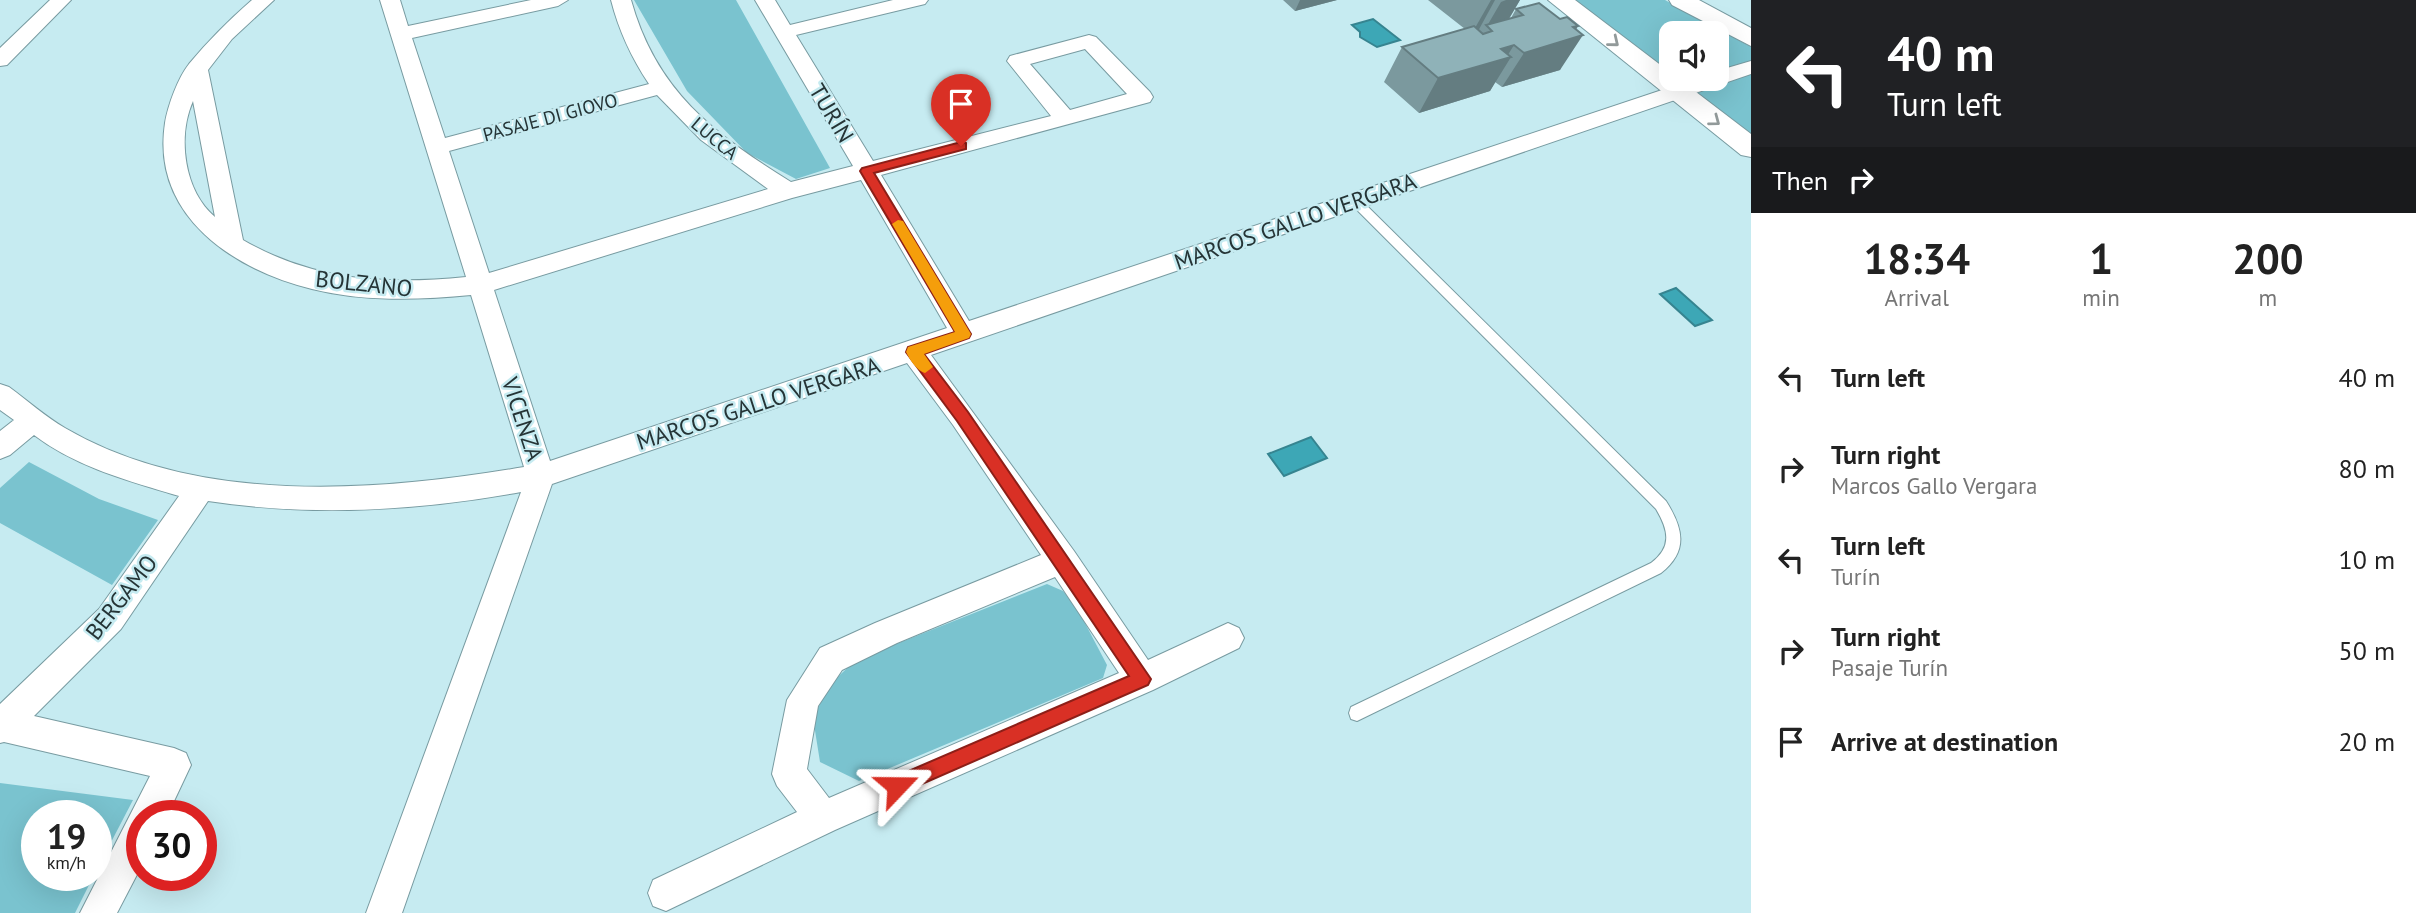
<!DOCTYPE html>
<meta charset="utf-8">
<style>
body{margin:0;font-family:"PT Sans",sans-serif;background:#f6f6f6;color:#222;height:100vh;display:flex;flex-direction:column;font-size:26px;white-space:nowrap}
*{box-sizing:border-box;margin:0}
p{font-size:23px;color:#767676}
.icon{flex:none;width:38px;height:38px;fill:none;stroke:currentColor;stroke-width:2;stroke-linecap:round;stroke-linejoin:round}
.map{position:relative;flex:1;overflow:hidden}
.side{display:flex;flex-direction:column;background:#fff;width:665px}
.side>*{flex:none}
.banner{background:#202124;color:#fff;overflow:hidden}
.tools{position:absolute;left:1659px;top:21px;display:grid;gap:14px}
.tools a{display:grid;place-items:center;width:70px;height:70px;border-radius:14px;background:#fff;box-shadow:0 7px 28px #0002;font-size:35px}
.speed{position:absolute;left:21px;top:800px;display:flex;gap:14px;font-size:35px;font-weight:700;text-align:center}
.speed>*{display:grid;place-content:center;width:91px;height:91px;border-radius:50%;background:#fff;box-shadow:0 7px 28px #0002;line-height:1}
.speed small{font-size:18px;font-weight:400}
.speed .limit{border:10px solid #d22;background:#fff;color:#111}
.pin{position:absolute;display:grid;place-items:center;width:60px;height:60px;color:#fff;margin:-72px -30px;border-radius:50% 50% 50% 0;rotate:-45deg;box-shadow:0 0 7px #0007}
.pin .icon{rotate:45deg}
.me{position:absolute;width:77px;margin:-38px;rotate:67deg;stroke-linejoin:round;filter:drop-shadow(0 0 5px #0008)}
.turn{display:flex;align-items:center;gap:24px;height:147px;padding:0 21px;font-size:32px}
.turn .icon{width:91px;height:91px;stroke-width:2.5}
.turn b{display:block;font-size:49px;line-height:60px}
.then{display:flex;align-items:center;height:66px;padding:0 21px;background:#0003;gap:14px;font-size:26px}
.eta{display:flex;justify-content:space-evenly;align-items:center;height:119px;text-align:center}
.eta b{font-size:42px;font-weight:800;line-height:49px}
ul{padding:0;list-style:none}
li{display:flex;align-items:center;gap:21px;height:91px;padding:0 21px}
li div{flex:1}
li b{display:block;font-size:26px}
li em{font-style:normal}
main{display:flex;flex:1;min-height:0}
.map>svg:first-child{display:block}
.green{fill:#7ac3cf;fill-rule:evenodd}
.water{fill:#3da7b6;stroke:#368490;stroke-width:2}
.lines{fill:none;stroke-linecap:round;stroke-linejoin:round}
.service-casing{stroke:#789ba1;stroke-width:2}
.minor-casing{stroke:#789ba1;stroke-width:2}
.tertiary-casing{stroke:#789ba1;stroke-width:2}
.service{fill:#fff;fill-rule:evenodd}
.minor{fill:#fff;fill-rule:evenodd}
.tertiary{fill:#fff;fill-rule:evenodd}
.wall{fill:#7b999e}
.shaded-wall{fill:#647d81}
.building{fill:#8fb2b8;stroke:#647d81;stroke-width:2}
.oneway{stroke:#929a9a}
.route{fill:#d93025;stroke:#8d1f18;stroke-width:2}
.slow{fill:#f59e0b}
.labels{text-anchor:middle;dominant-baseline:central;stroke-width:5;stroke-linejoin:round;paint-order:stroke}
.far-street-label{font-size:19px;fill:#253436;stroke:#c6ebf1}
.street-label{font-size:23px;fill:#253436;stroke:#c6ebf1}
</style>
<main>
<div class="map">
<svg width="1751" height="913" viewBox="0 0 1751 913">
<rect width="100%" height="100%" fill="#c6ebf1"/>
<!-- green -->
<path class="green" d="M634,0H736L830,168L796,179L747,153L687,91Z
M1570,0H1665L1751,47V142ZM1671,33H1717V79H1671Z
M29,462L99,499L158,520L112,585L0,523V488Z
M1047,584L1063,591L1076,606L1107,665L1103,678L859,781L820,762L813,718L830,684L856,660Z
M0,783L133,800L96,871V816H37V875H94L75,913H0Z"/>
<!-- water -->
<path class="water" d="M1373,19L1400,40L1377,47L1360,37V32L1352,25Z
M1676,288L1712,320L1695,326L1660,294Z
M1311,437L1327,458L1284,476L1268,454Z"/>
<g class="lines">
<defs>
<path id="service" d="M1356,198L1360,199L1666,501C1683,528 1689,551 1661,573L1357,721L1351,719L1349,713L1351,707L1651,563C1672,547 1669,531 1656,509L1352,205L1350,202Z"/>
<path id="minor" d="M50,0H71L7,65L0,66V48Z
M252,0H274L232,39L208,70L243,240C314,281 386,285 466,277L380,0H400L408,26L531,0H568L558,6L412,38L445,138L649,84C631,57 619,31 611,0H631C656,91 714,134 791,182L853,166L755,0H775L790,25L893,0H928L925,4L796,35L873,161L1051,116L1007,61L1010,56L1089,35L1096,37L1150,92L1153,97L1150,102L881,175L969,321L1695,79H1717V71L1751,61V74L931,355L1074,551L1148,660L1228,623L1239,628L1244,638L1239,648L1153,690L835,830L666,911L653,906L648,893L653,880L797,812L777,786L772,774L787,700L820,648L875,623L1041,555L953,425L907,363L552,484L402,913H366L521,492C417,511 313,517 208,501L121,629L34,716L174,748L186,753L191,765L167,816H142V865L117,913H80L150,776L4,742L0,743V704L99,609L179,496C129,481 76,467 34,435L10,455L0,459V431L14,420L0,410V384L9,387C28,401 46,417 65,428C198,506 379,492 524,467L471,295C418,300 364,302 312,289C232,269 151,215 165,123C168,105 178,78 189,64C208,41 229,20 252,0ZM1085,49L1127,94L1070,110L1030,64ZM657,95L701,140L768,189L489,273L449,151ZM193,101L215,217C184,191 177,137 193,101ZM861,180L947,328L550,461L494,290L792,198ZM1055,577L1119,673L829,798L807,769L818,706L842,670L897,643Z"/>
<path id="tertiary" d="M1548,0H1575L1671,73V79H1679L1751,134V157L1741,155Z
M1669,0H1699L1751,28V46L1672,5Z"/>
</defs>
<!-- service casing -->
<use href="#service" class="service-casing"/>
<!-- minor casing -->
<use href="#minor" class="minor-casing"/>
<!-- tertiary casing -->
<use href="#tertiary" class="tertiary-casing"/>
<!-- service -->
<use href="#service" class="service"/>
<!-- minor -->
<use href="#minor" class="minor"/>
<!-- tertiary -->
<use href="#tertiary" class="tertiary"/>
</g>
<!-- wall -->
<path class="wall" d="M1283,0H1337L1295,11Z
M1428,0H1520L1509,19L1511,18L1516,9L1560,19L1578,26L1576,30L1560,70L1502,87L1495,82L1490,91L1419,113L1384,82L1402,47L1465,29Z"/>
<!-- shaded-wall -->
<path class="shaded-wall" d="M1300,0H1337L1295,11Z
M1491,0H1495L1477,33L1471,35Z
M1506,0H1520L1502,30L1492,31L1487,26L1501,2Z
M1578,26L1569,39L1583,35L1560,70L1502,87L1524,53L1573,27Z
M1514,45L1506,58L1511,57L1490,91L1419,113L1438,78L1501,49Z"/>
<!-- building -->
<path class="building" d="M1539,3L1560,19L1567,17L1578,26L1573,27L1583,35L1524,53L1514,45L1501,49L1511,57L1438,78L1402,47L1474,26L1483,34L1492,31L1486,25L1523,15L1516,9Z"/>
<!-- one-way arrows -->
<defs><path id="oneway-chevron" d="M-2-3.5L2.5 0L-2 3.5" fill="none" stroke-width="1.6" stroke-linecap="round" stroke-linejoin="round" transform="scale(1.75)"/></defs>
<g class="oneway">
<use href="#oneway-chevron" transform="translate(1614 42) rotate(39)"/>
<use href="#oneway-chevron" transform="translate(1715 121) rotate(37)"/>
</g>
<!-- route -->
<path class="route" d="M961,142L966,143V149L874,173L971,334L969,338L924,354L968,412L1151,679L1148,685L897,795L890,793L887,786L890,779L1129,676L957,421L906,352L908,347L955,332L860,171L862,168Z"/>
<!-- slow -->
<path class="slow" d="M898,220L903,221L971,334L969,338L924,354L933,367L925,373C917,371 910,360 906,352L908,347L955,332L892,224Z"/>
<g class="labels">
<!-- far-street labels -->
<g class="far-street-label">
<text transform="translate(550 117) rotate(-15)">PASAJE DI GIOVO</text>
<text transform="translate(715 138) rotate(40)">LUCCA</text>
</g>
<!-- street labels -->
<g class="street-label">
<text transform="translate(832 113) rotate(59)">TURÍN</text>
<text transform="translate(1295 221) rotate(-19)">MARCOS GALLO VERGARA</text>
<text transform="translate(364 283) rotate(6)">BOLZANO</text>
<text transform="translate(758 403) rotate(-18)">MARCOS GALLO VERGARA</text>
<text transform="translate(523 419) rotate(72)">VICENZA</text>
<text transform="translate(121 597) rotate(-52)">BERGAMO</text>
</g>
</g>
</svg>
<div class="tools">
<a><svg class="icon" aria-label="sound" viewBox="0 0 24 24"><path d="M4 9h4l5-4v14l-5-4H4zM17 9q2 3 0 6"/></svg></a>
</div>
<div class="speed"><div>19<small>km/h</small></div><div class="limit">30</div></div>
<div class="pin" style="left:961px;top:146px;background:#d93025"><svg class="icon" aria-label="arrive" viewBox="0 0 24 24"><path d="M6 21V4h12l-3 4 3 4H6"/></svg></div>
<svg class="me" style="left:897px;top:786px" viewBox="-20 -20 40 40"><path d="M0-17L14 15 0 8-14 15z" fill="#d93025" stroke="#fff" stroke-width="4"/></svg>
</div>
<section class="side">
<div class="banner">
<div class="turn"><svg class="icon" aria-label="left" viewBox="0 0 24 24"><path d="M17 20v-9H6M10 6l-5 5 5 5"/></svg><div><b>40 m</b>Turn left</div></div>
<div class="then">Then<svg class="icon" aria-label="right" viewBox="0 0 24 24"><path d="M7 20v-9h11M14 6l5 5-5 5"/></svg></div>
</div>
<div class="eta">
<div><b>18:34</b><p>Arrival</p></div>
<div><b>1</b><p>min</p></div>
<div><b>200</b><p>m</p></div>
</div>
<ul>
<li><svg class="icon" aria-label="left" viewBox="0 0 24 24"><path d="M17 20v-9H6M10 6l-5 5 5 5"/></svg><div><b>Turn left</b></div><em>40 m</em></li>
<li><svg class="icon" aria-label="right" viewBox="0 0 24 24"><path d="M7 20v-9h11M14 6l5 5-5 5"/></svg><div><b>Turn right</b><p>Marcos Gallo Vergara</p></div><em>80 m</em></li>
<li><svg class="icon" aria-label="left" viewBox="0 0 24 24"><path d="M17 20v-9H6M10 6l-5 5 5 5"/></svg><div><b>Turn left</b><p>Turín</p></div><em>10 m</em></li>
<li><svg class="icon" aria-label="right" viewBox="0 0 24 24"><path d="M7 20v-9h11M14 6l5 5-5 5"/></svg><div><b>Turn right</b><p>Pasaje Turín</p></div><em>50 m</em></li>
<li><svg class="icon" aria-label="arrive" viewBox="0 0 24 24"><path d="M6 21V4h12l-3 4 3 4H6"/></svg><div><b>Arrive at destination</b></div><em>20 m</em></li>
</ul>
</section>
</main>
